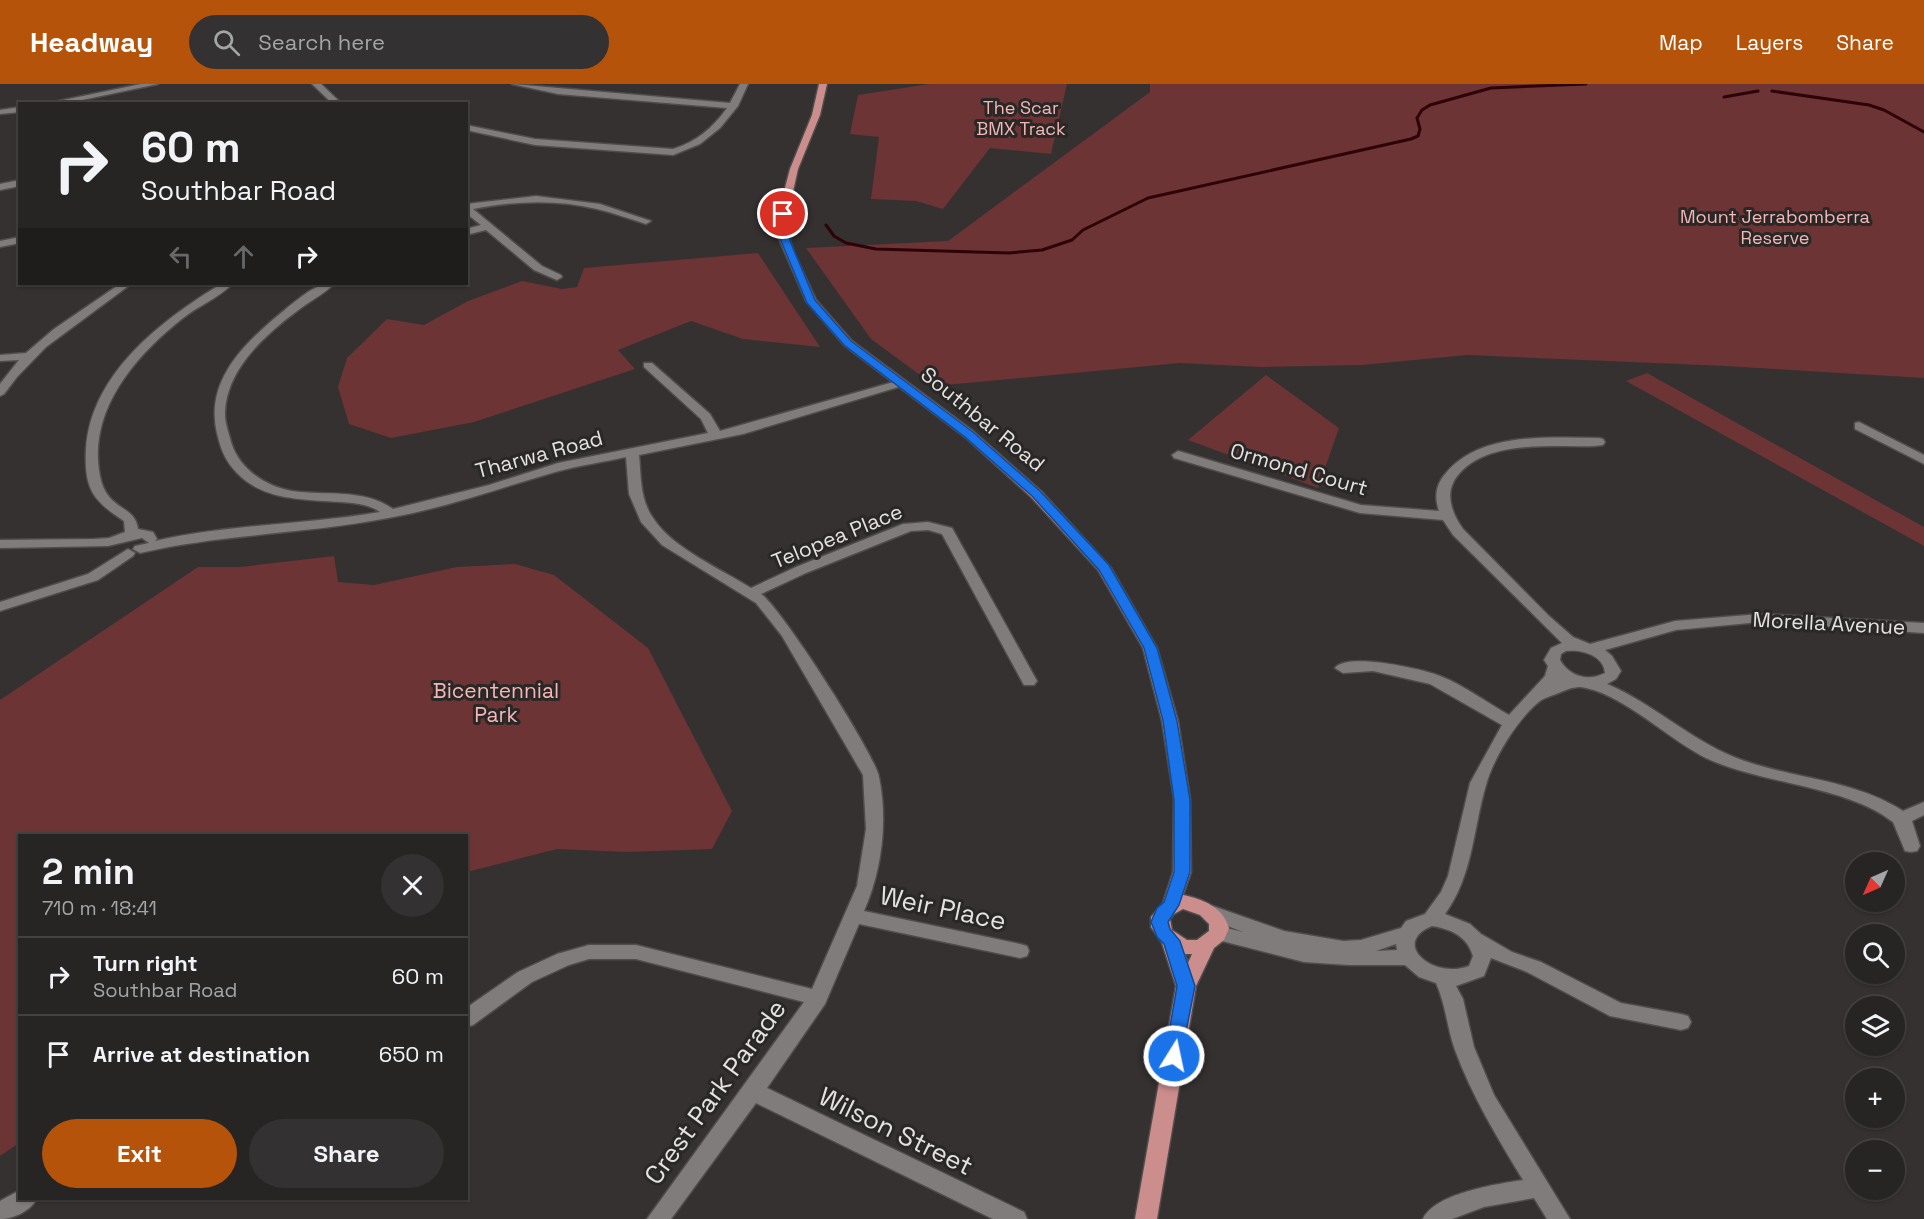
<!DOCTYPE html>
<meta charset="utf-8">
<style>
body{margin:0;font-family:"Space Grotesk",sans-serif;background:#333131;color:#f1f3f6;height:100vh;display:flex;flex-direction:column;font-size:22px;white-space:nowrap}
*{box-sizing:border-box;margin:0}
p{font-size:20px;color:#a4a5a6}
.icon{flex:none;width:33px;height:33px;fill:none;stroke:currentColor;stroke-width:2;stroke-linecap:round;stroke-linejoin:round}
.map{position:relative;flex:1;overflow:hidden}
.sheet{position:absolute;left:18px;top:750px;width:450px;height:366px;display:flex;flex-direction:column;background:#272524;border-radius:0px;box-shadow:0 2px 4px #0004,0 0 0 2px #434241}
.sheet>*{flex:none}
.top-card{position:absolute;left:18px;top:18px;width:450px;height:183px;border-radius:0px;box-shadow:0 2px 4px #0004,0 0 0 2px #434241;background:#272524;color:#f1f3f6;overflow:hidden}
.needle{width:39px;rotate:225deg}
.buttons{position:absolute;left:1845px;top:768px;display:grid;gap:12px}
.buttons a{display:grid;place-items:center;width:60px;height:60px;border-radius:50%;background:#272524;box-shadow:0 2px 4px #0004,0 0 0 2px #434241;font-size:30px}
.pin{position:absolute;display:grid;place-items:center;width:51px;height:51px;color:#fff;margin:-26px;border:3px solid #fff;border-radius:50%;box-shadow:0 2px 6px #0007}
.me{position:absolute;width:66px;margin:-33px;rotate:10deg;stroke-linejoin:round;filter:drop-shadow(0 0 4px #0008)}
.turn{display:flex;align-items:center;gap:21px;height:126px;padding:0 24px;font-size:27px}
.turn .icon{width:78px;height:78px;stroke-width:2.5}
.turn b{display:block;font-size:42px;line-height:51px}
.lanes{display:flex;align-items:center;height:57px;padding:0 24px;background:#0003;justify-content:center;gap:30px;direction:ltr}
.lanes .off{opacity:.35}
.round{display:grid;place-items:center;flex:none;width:63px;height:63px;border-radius:32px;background:#333131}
.summary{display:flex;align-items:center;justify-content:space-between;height:102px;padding:0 24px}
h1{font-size:36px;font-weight:800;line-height:45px}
.action{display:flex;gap:12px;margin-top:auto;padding:12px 24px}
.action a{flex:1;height:69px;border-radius:36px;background:#b45309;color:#fff;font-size:24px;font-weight:800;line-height:69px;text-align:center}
.action a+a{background:#333131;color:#f1f3f6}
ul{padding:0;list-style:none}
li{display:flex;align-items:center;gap:18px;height:78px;padding:0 24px;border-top:2px solid #434241}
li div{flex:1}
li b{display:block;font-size:22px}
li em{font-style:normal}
header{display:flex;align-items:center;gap:36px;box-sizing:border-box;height:84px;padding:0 30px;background:#b45309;color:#fff}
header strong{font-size:28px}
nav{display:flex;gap:33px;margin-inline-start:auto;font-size:21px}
.search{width:420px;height:54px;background:#333131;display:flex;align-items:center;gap:15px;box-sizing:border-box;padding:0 21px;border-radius:33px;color:#a4a5a6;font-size:22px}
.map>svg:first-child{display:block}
.green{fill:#6c3435}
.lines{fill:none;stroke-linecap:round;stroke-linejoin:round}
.stream{stroke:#2e0307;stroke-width:3}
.minor-casing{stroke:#4f4d4c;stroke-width:3}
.major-casing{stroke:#4f4d4c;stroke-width:3}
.minor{fill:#807c7c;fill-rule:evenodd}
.major{fill:#cc8d8d;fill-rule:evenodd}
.route{fill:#1a73e8;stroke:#114b97;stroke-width:1.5}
.labels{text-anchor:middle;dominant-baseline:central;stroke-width:6;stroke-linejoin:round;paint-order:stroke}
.far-park-label{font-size:18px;fill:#f4b7b6;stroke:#2a2727}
.street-label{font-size:21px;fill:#e4e1e1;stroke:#2a2727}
.park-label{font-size:21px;fill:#f4b7b6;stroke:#2a2727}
.near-street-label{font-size:26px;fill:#e4e1e1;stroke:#2a2727}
</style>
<header>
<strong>Headway</strong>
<div class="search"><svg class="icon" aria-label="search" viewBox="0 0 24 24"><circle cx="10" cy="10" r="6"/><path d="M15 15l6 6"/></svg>Search here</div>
<nav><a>Map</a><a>Layers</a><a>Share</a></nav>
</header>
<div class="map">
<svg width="1924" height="1135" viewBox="0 0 1924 1135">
<rect width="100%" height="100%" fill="#343130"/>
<!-- green -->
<path class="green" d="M929,0H1067L1051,70L990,64L943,125L916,117L871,115L879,53L850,50L858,11Z
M1150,0H1924V294L1725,282L1467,271L1362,281L1261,283L1180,279L935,302L871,255L806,164L948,157L1150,8Z
M758,169L820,263L743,255L691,237L618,266L635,285L474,338L391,354L349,340L338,303L347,274L387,235L424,241L468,217L522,197L562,205L577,203L584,184Z
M1647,289L1924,443V462L1626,297Z
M1266,291L1339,344L1318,404L1188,356Z
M334,472L338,498L374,501L457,483L515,480L554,491L648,564L732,727L712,765L627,768L557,765L467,788L466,752H20L19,1059L0,1072V616L198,483H240Z"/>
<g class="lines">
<!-- stream -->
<path class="stream" d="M1772,7L1869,21L1884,26L1924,48
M1724,13L1758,7
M826,141L834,152L846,159L876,165L1009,169L1042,166L1072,156L1083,146L1148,114L1411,55L1418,52L1420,45L1417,34L1422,26L1430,21L1491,4L1586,0"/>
<defs>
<path id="minor" d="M141,0H158L63,20H44Z
M312,0H321L342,20H333Z
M512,0L730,19L740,0H748L738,22L720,44L700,60L673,71L535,61L466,46V41L535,55L673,65C696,58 713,44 727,24L558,10Z
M20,23V28L0,30V26Z
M20,96V102L0,106V100Z
M536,112L600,120L651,137L646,140C630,135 614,129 597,125C555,115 514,117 473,125L542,182L561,191L562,193L557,196L534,186L486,146L466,151V145L481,141L466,129V120Z
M20,153V159L0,163V157Z
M120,200H131L46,263L17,293L4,310L0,312V300L19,276L0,277V271L26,269L54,245Z
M221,200H232C219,214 198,222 183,234C135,272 87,327 100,392C107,428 135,420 138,445L153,448L157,455L155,457C228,440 305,441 380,428C369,420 354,419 340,418C304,415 264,417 237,389C226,378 221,366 218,353C202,296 247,257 287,224C300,214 317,198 334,200C325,209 312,216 301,224C267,249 225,285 225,331C225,340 229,349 231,358C239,385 265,402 292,407C325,412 364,404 393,425L489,401L558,379L708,349L701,335L644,283V279H652L710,330L720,347L897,297H905V301L743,350L639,371C641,392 640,416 653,434C672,464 721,485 751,504L796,483L903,440L928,438L952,444L1037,597L1034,601H1024L942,450L928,446L911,447L806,489L761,510C780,522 875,670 879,693C888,737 882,786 864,827L1020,860L1027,862L1029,867L1027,872L1020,874L859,840L825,920L767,1004L1024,1128L1027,1135H993L756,1019L671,1135H647L804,918L636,875H589L569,881L532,898L473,941L466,943V924L518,888L557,870L589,861H636L812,905L857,802L866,745L863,691L782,552L756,519L662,461L641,438L629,410L626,373C604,378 581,381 559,387C502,403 446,424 388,434C306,450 221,450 140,469L133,465L135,462L149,459L142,454L108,462L0,464V456L94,455L109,454L125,448L124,437C92,416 84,404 86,365C91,289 162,236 221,200Z
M1859,338L1924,371V380L1855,345V339Z
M1599,354L1603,355L1605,358L1603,361C1592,363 1578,362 1566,362C1531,362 1483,361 1458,391C1444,408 1451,428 1463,445L1549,532L1573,553L1590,560L1675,537L1760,530L1924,539V549L1760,538L1676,546L1605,566L1612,572L1621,587L1616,595L1607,600C1652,619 1688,654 1734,673C1788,695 1852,694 1903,727L1924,718V731L1912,737L1920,762L1917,767L1911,768L1905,767L1893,738C1847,702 1763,700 1708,675C1669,656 1627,613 1586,604C1575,601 1567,606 1556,610C1551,612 1544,614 1540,617C1518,634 1493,675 1486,701C1473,745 1473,792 1445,830L1470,840L1481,850L1512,868L1541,878L1621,919L1681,930L1688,932L1691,938L1688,944L1681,946L1610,932L1527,888L1491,874L1484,892L1456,902L1463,915L1474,963L1494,1011L1570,1135H1547L1534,1114L1484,1123L1452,1135H1423C1435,1109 1497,1100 1523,1096C1497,1053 1472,1012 1455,966C1447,944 1446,921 1436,899L1419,893L1405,881H1349L1304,878L1218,856L1211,854L1209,849L1211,844L1218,842L1243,848L1204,833L1201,828L1204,823L1210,821L1284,847L1343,857L1361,856L1401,844L1406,837L1425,830L1441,808L1448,792L1470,699L1502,641L1430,600L1373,587L1343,589L1335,584C1348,568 1422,585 1440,592C1464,601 1487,619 1509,631L1545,592L1548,582L1544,576L1551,564L1562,559L1453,451L1443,436L1360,429L1174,374L1172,371L1178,367L1182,368L1361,421L1439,427C1434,413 1436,400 1446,389C1481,347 1550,354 1599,354ZM1566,567C1581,565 1604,571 1605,589C1588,598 1569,592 1560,576L1561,570ZM1432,842C1451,845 1467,852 1473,872L1469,882C1433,896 1390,859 1432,842ZM1396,860L1397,866L1376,867Z
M128,465L135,469L133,472L98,496L0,527V518L88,490Z
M20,1106V1114H37C31,1127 13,1135 0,1135V1117Z"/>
<path id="major" d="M819,0H827L820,31L798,85L788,130L790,157L794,169L816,216L852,257L973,347L1041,407L1111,484L1157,564L1178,637L1190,715L1191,788L1183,811C1203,815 1223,823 1229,844L1224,856L1214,864L1196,902L1157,1135H1135L1176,902L1162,859L1151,843V833L1163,819L1173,788L1174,715L1162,637L1143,564L1098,486L1031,413L965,353L844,261L806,217L780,157L778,130L790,85L812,31ZM1183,825L1200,831L1209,840V847L1197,856H1187L1172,846L1170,835L1174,830ZM1185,870H1192L1188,879Z"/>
</defs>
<!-- minor casing -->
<use href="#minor" class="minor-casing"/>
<!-- major casing -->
<use href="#major" class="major-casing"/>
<!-- minor -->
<use href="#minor" class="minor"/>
<!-- major -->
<use href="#major" class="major"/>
</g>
<!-- route -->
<path class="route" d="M780,128L787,130L790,157L815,216L851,257L973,348L1040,407L1109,481L1157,564L1177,637L1190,716V788L1179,821L1168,838L1170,845L1180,857L1195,902L1180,978L1174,980L1167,978L1165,972L1177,902L1164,860L1157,853L1151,838L1157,824L1164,818L1174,788V716L1163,637L1144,564L1099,486L1032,412L965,353L844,261L807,219L781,157Z"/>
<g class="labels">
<!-- far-park labels -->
<g class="far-park-label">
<text x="1021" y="23">The Scar<tspan x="1021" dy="21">BMX Track</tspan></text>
<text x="1775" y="132">Mount Jerrabomberra<tspan x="1775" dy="21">Reserve</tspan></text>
</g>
<!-- street labels -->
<g class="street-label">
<text transform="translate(983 335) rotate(39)">Southbar Road</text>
<text transform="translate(539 370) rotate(-15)">Tharwa Road</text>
<text transform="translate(1299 385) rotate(16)">Ormond Court</text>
<text transform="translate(837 452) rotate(-22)">Telopea Place</text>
<text transform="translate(1829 539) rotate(3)">Morella Avenue</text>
</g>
<!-- park labels -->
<g class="park-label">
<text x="496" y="606">Bicentennial<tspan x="496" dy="24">Park</tspan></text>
</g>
<!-- near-street labels -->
<g class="near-street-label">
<text transform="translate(943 824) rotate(12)">Weir Place</text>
<text transform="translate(715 1008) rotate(-54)">Crest Park Parade</text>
<text transform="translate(896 1047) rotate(26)">Wilson Street</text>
</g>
</g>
</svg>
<div class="buttons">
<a><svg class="needle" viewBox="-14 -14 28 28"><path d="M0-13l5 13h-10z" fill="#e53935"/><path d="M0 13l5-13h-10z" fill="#a4a5a6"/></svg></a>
<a><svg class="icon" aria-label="search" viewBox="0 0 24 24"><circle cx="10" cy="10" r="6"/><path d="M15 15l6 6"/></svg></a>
<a><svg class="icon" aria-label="layers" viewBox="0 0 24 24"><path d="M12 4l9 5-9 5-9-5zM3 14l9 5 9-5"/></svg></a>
<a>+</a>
<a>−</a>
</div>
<div class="pin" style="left:783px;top:130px;background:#d93025"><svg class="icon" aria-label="arrive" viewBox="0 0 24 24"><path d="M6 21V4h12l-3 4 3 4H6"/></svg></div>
<svg class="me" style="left:1174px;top:972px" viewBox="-20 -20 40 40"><circle r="17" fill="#1a73e8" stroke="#fff" stroke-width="3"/><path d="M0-11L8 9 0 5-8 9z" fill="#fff"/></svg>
<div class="top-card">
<div class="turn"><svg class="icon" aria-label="right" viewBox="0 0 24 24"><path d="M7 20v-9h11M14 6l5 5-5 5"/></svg><div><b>60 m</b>Southbar Road</div></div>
<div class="lanes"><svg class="icon off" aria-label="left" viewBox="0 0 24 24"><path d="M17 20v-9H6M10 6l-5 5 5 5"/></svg><svg class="icon off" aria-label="ahead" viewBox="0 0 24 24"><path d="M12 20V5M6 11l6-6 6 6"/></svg><svg class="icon" aria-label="right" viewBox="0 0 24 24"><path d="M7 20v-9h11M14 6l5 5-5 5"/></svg></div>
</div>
<section class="sheet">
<div class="summary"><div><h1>2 min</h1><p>710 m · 18:41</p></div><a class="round"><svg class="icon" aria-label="close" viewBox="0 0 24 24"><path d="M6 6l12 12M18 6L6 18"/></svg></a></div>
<ul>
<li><svg class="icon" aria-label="right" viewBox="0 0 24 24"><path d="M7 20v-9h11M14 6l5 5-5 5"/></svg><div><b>Turn right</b><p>Southbar Road</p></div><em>60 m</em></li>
<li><svg class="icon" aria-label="arrive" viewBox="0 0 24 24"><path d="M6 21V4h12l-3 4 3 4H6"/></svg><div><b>Arrive at destination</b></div><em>650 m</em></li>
</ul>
<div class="action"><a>Exit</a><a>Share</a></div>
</section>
</div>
